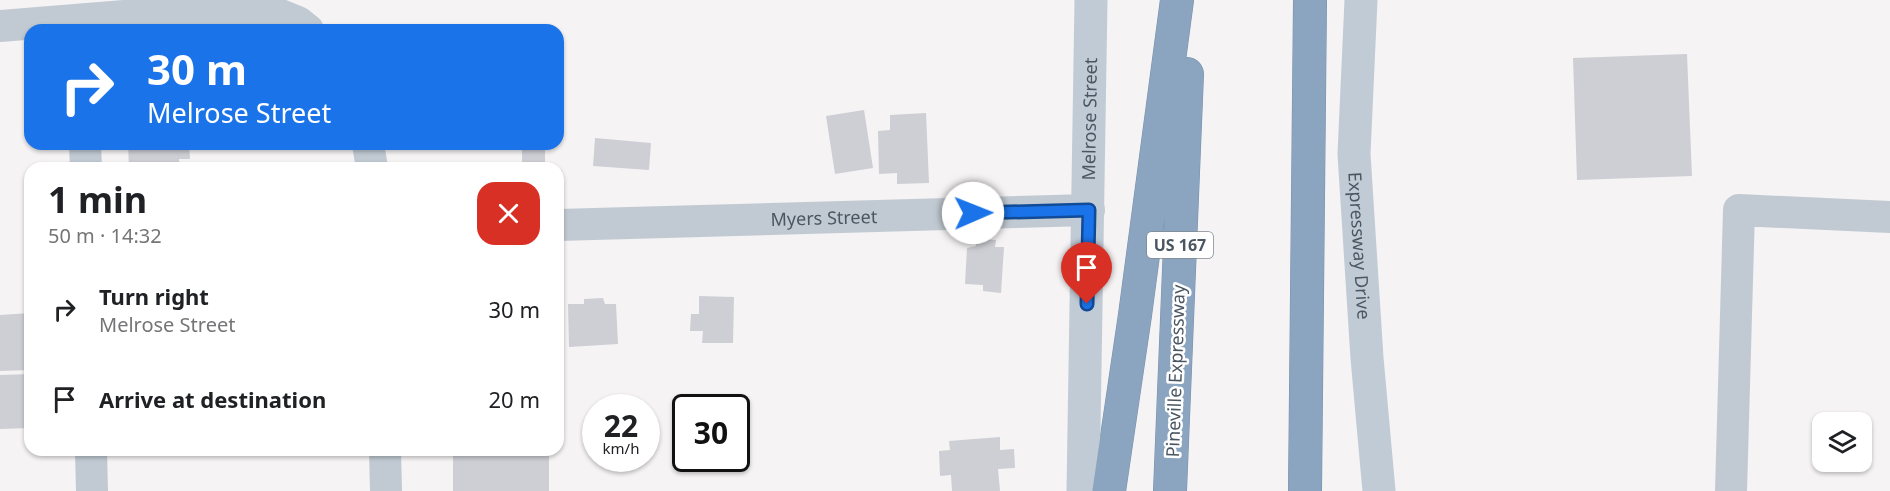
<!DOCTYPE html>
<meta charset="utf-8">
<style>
body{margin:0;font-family:"Noto Sans",sans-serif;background:#f2f2f2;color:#202124;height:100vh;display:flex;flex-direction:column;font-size:22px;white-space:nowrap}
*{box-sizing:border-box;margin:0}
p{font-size:20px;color:#757577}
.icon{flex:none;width:33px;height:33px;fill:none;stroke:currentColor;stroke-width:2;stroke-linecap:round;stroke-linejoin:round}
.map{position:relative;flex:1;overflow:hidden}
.details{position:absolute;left:24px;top:162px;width:540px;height:294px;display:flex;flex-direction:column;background:#fff;border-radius:18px;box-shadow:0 2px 4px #0004}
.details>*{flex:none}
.top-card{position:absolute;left:24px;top:24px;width:540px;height:126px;border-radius:18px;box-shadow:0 2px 4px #0004;background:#1a73e8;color:#fff;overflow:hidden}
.fabs{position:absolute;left:1812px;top:412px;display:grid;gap:12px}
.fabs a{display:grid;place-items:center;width:60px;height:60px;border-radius:12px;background:#fff;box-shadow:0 2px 4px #0004;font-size:30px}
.speed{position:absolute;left:582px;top:394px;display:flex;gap:12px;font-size:30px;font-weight:700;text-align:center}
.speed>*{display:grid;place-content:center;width:78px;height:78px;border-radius:50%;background:#fff;box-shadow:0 2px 4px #0004;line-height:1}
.speed small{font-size:15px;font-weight:400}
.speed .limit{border:3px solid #111;border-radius:9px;background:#fff;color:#111}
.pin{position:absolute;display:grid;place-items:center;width:51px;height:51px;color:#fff;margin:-62px -26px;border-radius:50% 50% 50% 0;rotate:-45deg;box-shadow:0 0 6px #0007}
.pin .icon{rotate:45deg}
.me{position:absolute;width:66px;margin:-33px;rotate:89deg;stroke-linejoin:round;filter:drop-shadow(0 0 4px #0008)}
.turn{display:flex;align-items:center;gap:21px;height:126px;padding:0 24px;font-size:27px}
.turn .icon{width:78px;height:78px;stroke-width:2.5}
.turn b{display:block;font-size:42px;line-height:51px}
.round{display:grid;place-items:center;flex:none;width:63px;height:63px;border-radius:18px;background:#f2f2f2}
.summary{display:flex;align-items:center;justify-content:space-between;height:102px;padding:0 24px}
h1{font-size:36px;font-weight:700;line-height:45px}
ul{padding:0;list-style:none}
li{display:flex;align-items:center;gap:18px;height:90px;padding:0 24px}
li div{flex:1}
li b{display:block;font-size:22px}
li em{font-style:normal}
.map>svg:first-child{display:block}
.building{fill:#cdcfd5}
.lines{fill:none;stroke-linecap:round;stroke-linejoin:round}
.motorway-casing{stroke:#7690ad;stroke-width:34}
.minor{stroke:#c1cad2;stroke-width:32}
.secondary{stroke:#c1cbd6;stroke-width:33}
.motorway{stroke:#8ba5c1;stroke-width:33}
.route-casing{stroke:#114b97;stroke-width:15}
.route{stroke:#1a73e8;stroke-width:10}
.labels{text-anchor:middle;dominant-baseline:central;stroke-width:5;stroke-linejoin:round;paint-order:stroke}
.shield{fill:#fff;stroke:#808990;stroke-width:1.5}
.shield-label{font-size:16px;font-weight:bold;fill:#4a5661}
.street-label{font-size:18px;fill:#4a5661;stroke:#fff}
</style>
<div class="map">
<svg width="1890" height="491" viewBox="0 0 1890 491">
<rect width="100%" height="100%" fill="#f5f3f3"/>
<!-- building -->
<path class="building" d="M1687,54L1692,176L1577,180L1573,58Z
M864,110L873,168L835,174L826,116Z
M926,113L929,183L897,184V173L879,174L878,131L890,130V115Z
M595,138L651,143L649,170L593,166Z
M128,144H189L190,159H179L180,168H129Z
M522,144H545V168H522Z
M558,170H562V200H558Z
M976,239L996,240L995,247H1004L1001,293L983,291V285L965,284L967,248L976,246Z
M699,296L734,297L733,343H702L703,331H690L691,314H699Z
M603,298L605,304H616L618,344L569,347L568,304H584V299Z
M30,313V370L0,371V315Z
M30,374V428L0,429V375Z
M1000,437V450L1014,449L1015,468L998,469L1000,491H952L951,475L940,476L939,451L950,450L949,441Z
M453,450H549V491H453Z"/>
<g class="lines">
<defs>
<path id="motorway" d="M1109,491L1135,315L1177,0
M1170,491L1187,74
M1305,491L1310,0"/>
</defs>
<!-- motorway casing -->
<use href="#motorway" class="motorway-casing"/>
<!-- minor -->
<g class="minor">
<path d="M0,26L223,8H263L298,22L308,30"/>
<path d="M85,144L86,168"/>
<path d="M368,144L372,168"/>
<path id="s1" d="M558,225L1089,210"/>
<path d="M91,450L92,491"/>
<path d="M385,450L386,491"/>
<path d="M1731,491L1739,210L1890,217"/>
</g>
<!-- secondary -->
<g class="secondary">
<path id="s2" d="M1361,0L1354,154L1367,358L1379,491"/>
<path id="s3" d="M1083,491L1091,0"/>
</g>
<!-- motorway -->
<use href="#motorway" class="motorway"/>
</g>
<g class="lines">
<defs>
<path id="route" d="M973,213L1089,210L1087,304"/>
</defs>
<!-- route casing -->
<use href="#route" class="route-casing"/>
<!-- route -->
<use href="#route" class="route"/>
</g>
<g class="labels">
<!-- shield labels -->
<rect class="shield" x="1147" y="232" width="66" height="26" rx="4.5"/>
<g class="shield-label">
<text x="1180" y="245">US 167</text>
</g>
<!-- street labels -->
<g class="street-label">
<text stroke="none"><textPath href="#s3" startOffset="372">Melrose Street</textPath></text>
<text stroke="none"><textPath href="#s1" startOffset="266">Myers Street</textPath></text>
<text stroke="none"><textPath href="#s2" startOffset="246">Expressway Drive</textPath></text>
<text transform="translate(1175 371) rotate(-88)">Pineville Expressway</text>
</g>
</g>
</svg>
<div class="fabs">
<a><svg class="icon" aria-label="layers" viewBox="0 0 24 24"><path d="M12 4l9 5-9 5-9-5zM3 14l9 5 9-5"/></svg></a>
</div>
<div class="speed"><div>22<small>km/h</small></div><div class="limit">30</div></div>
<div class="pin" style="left:1087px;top:304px;background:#d93025"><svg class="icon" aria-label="arrive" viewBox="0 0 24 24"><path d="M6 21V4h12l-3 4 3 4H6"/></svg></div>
<svg class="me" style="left:973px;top:213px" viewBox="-20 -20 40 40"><circle r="19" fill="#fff"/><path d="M0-13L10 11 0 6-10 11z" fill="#1a73e8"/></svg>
<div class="top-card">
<div class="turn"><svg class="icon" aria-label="right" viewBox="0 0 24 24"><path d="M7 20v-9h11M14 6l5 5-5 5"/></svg><div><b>30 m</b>Melrose Street</div></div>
</div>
<section class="details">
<div class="summary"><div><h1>1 min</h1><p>50 m · 14:32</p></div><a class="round" style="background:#d93025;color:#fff"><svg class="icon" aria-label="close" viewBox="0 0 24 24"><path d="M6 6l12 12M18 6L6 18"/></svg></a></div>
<ul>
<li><svg class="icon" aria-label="right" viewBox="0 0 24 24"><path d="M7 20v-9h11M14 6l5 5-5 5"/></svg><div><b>Turn right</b><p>Melrose Street</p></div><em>30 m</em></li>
<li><svg class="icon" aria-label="arrive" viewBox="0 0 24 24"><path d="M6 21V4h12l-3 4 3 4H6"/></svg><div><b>Arrive at destination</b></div><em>20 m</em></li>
</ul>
</section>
</div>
